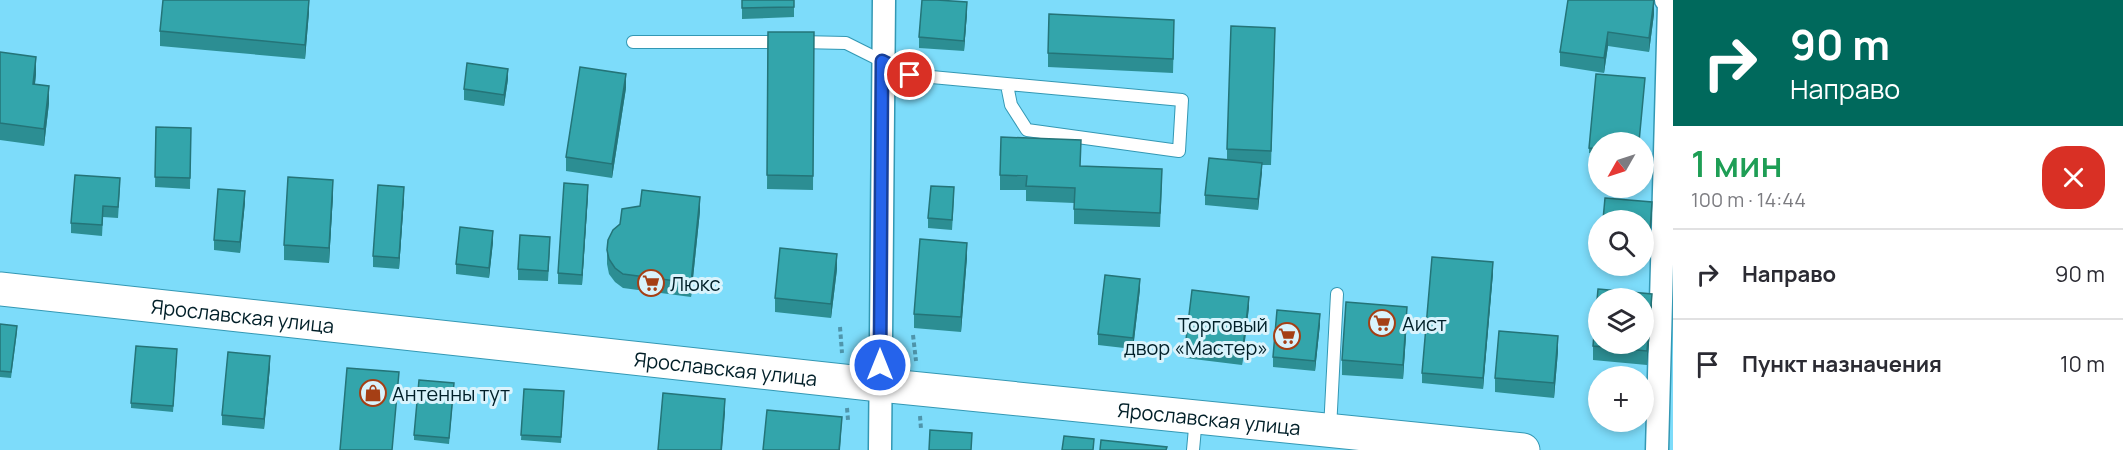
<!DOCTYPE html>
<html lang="ru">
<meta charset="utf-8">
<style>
body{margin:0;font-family:Manrope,sans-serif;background:#f7f7f7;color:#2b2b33;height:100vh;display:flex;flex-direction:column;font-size:22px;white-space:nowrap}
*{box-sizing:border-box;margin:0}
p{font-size:20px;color:#7c7c81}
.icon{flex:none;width:33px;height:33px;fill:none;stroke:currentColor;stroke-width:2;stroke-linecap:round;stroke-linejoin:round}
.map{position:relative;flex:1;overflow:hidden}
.details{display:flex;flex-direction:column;background:#fff;width:450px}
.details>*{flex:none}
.top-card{background:#00695c;color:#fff;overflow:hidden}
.needle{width:39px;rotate:231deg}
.tools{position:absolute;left:1588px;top:132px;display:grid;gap:12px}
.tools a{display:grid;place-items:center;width:66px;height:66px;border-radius:50%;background:#fff;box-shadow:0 3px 9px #0003;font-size:30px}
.pin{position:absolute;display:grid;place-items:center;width:51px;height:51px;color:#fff;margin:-26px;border:3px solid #fff;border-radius:50%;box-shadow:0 2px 6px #0007}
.me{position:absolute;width:66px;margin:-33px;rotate:0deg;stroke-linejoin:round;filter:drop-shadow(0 0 4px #0008)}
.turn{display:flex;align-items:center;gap:21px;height:126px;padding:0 18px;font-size:27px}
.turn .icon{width:78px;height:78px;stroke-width:2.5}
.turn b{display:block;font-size:42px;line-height:51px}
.round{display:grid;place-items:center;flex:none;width:63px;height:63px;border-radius:24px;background:#f7f7f7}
.head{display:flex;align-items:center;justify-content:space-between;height:102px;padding:0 18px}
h1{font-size:36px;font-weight:600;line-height:45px;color:#1e9e55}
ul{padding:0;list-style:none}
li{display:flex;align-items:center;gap:18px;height:90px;padding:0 18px;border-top:2px solid #e1e1e2}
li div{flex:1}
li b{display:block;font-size:22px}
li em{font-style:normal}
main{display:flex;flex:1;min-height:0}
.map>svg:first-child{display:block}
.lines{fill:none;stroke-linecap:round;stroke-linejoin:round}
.lane-casing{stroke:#3398b4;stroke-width:14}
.street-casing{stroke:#3398b4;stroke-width:25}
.primary-casing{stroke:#3398b4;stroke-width:35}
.path{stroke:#4f95ab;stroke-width:4;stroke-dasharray:4.5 3;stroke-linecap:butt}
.lane{stroke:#fff;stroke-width:12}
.street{stroke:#fff;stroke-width:22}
.primary{stroke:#fff;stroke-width:33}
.wall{fill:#2c8e93}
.shaded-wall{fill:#247478}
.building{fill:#33a5ab;stroke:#247478;stroke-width:1.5;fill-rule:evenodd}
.route-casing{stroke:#184099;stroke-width:15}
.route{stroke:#2563eb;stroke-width:10}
.labels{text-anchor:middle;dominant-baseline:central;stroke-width:6;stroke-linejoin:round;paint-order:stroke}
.poi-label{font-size:20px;fill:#011f28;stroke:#d9f3fc;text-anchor:start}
.street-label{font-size:20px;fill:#011f28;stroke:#d9f3fc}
</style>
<main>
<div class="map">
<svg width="1673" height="450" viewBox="0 0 1673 450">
<rect width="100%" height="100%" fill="#7ddcfa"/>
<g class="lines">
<defs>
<path id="lane" d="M633,42H782
M800,42L846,43L910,75L1182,100L1179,151L1027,130L1011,105L1007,85
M1330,429L1337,294
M1193,450L1196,417"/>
<path id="street" d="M880,450L884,0
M1657,450L1669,4L1666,0"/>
<g id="primary">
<path id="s1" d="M0,289L880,385L1523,450"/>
</g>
</defs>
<!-- lane casing -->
<use href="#lane" class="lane-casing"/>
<!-- street casing -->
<use href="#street" class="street-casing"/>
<!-- primary casing -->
<use href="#primary" class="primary-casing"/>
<!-- path -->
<path class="path" d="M840,327L842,353
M913,335L916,361
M847,408L848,420
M920,416L921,429"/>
<!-- lane -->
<use href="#lane" class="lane"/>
<!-- street -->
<use href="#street" class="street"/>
<!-- primary -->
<use href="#primary" class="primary"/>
</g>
<!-- wall -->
<path class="wall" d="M742,0L794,7V17L742,19Z
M1568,0L1654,14L1649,52L1608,46L1604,73L1560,66V52Z
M309,12L305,59L160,46V31Z
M967,13L964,51L919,48V37Z
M768,32H814L813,190L767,189Z
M1174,35L1173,73L1048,67V53Z
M1275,42L1271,165H1262L1258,210L1205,205V195L1227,160V149Z
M0,52L36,74L35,84L49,103L44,146L0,140Z
M508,79L504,106L464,100V89Z
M1645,84L1599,142V154L1589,153V148Z
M626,88L612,178L566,171V157Z
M156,127L191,128L190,189L155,187Z
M1000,175L1162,184L1160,227L1074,224V203L1026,201V190H1000Z
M120,188L118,218L103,217L102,236L71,233V223Z
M333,195L329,263L284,260V245Z
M588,195L582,285L558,284V273Z
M404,198L399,269L373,267V256Z
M954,198L952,230L928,228V218Z
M245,202L240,253L214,250V240Z
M700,211L691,297L623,288L615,282L609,274L607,264V250Z
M1652,212L1650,242L1644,241V220Z
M493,242L489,278L456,274V264Z
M550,248L548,281L518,280V269Z
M967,257L961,332L914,328V314Z
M837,269L831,318L775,312V298Z
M1493,273L1483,389L1422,383V373Z
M1140,289L1133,349L1098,345V334Z
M1249,307L1242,365L1185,358V348Z
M1652,309L1647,365L1593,360V346Z
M1407,321L1403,379L1342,375V360Z
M0,324L17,332L11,378L0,377Z
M1320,324L1315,371L1273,367V357Z
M1558,351L1554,398L1495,392V378Z
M177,355L173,412L131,408V403Z
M270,367L264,429L222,425V415Z
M454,389L449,444L414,440V435Z
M524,389L564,396L561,443L521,440Z"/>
<!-- shaded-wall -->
<path class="shaded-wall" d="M309,0V12L305,59V45Z
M1654,0V14L1649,52V38Z
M967,2V13L964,51V41Z
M1608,32V46L1604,73V58Z
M36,57V74L33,101V84Z
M508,69V79L504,106V95Z
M626,74V88L612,178V164Z
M49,86V103L44,146V129Z
M1262,163V173L1258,210V199Z
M333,180V195L329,263V248Z
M588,185V195L582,285V275Z
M404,187V198L399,269V258Z
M245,191V202L240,253V242Z
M700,197V211L691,297V283Z
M1652,202V212L1650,242V231Z
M493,231V242L489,278V268Z
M967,243V257L961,332V317Z
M837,254V269L831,318V304Z
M1493,262V273L1483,389V378Z
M1140,279V289L1133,349V338Z
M1652,294V309L1647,365V351Z
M1249,297V307L1242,365V355Z
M1407,307V321L1403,379V365Z
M1320,314V324L1315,371V361Z
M1558,336V351L1554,398V383Z
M270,356V367L264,429V419Z
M725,399V413L722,450H721Z
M842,417L840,450H839Z"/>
<!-- building -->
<path class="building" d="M163,0H309L305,45L160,31Z
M742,0H794V7L742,8Z
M922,0H937L967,2L964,41L919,37Z
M1568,0H1654L1649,38L1608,32L1604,58L1560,52Z
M1049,14L1174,20L1173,59L1048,53Z
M1231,26L1275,28L1271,151L1227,149Z
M768,32H814L813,176L767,175Z
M0,52L36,57L33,84L49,86L44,129L0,123Z
M467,63L508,69L504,95L464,89Z
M580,67L626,74L612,164L566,157Z
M1596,74L1645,78L1639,142H1599V149L1589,148Z
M156,127L191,128L190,178L155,177Z
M1001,137L1081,140L1080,166L1162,169L1160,213L1074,209L1075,188L1026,186L1027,176L1000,175Z
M1209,158L1262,163L1258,199L1205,195Z
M75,175L120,178L118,207L103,206L102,225L71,223Z
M288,177L333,180L329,248L284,245Z
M564,183L588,185L582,275L558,273Z
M378,185L404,187L399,258L373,256Z
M931,186L954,187L952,220L928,218Z
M218,189L245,191L240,242L214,240Z
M642,190L700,197L691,283L623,274L615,268L609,259L607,250L608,240L613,230L620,224L622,209L640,206Z
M1605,198L1652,202L1650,231H1644V220H1603Z
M460,227L493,231L489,268L456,264Z
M520,235L550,237L548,271L518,269Z
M920,239L967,243L961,317L914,314Z
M780,248L837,254L831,304L775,298Z
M1432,257L1493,262L1483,378L1422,373Z
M1105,275L1140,279L1133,338L1098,334Z
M1598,289L1652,294L1647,351L1593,346ZM1599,298H1644V344H1599Z
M1192,290L1249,297L1242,355L1185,348Z
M1346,302L1407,307L1403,365L1342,360Z
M1277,310L1320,314L1315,361L1273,357Z
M0,324L17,326L11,372L0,371Z
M1499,331L1558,336L1554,383L1495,378Z
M136,346L177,349L173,406L131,403Z
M228,352L270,356L264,419L222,415Z
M347,368L399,372L392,450H340Z
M419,380L454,383L449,438L414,435Z
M524,389L564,391L561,437L521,435Z
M663,393L725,399L721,450H658Z
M767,410L842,417L839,450H763Z
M930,430L972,433L971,450H929Z
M1064,436L1094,439L1093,450H1062Z
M1101,440L1167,447L1166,450H1100Z"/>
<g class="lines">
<defs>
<path id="route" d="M880,365L882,61L910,75"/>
</defs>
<!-- route casing -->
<use href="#route" class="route-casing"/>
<!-- route -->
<use href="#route" class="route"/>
</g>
<!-- icons -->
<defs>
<symbol id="supermarket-ring" viewBox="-11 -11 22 22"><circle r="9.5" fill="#d9f3fc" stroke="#a53f15" stroke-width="1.5"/><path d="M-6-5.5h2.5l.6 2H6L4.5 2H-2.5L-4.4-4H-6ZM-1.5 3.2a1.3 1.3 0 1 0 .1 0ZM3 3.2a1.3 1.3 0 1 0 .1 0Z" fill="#a53f15"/></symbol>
<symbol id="shop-ring" viewBox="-11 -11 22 22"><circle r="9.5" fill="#d9f3fc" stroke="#a53f15" stroke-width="1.5"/><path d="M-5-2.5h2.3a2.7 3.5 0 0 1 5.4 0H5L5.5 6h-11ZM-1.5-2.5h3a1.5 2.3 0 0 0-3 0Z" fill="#a53f15"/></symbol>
</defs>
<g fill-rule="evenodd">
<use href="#supermarket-ring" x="636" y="268" width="30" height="30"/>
<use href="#supermarket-ring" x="1367" y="308" width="30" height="30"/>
<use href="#supermarket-ring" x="1272" y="321" width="30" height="30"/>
<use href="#shop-ring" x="358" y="378" width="30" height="30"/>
</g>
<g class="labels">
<!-- poi labels -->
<g class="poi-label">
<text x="670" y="283">Люкс</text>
<text x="1402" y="323">Аист</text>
<text x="1268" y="324" text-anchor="end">Торговый<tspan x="1268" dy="23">двор «Мастер»</tspan></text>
<text x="392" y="393">Антенны тут</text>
</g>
<!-- street labels -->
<g class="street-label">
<text stroke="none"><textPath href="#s1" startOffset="244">Ярославская улица</textPath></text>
<text stroke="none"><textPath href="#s1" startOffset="730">Ярославская улица</textPath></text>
<text stroke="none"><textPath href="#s1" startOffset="1216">Ярославская улица</textPath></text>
</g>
</g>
</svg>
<div class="tools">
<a><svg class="needle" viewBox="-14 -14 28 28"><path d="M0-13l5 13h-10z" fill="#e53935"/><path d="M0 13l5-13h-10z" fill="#7c7c81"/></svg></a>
<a><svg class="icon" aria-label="search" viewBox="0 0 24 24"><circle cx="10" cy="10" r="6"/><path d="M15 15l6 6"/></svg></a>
<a><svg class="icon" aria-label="layers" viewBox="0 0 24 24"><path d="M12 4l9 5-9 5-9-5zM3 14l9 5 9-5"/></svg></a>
<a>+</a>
</div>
<div class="pin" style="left:910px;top:75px;background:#d93025"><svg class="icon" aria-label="arrive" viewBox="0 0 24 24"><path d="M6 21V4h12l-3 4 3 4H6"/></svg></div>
<svg class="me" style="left:880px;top:365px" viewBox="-20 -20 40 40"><circle r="17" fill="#2563eb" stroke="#fff" stroke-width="3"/><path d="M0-11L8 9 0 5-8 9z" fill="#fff"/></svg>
</div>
<section class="details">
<div class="top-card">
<div class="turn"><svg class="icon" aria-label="right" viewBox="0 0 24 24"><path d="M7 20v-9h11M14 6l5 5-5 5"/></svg><div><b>90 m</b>Направо</div></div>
</div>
<div class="head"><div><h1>1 мин</h1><p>100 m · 14:44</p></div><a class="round" style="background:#d93025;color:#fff"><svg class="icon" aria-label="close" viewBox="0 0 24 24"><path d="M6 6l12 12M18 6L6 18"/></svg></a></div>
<ul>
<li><svg class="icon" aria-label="right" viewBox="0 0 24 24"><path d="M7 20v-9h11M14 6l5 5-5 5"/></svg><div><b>Направо</b></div><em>90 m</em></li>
<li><svg class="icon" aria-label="arrive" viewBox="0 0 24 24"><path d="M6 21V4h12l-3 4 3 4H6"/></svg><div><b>Пункт назначения</b></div><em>10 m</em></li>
</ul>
</section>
</main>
